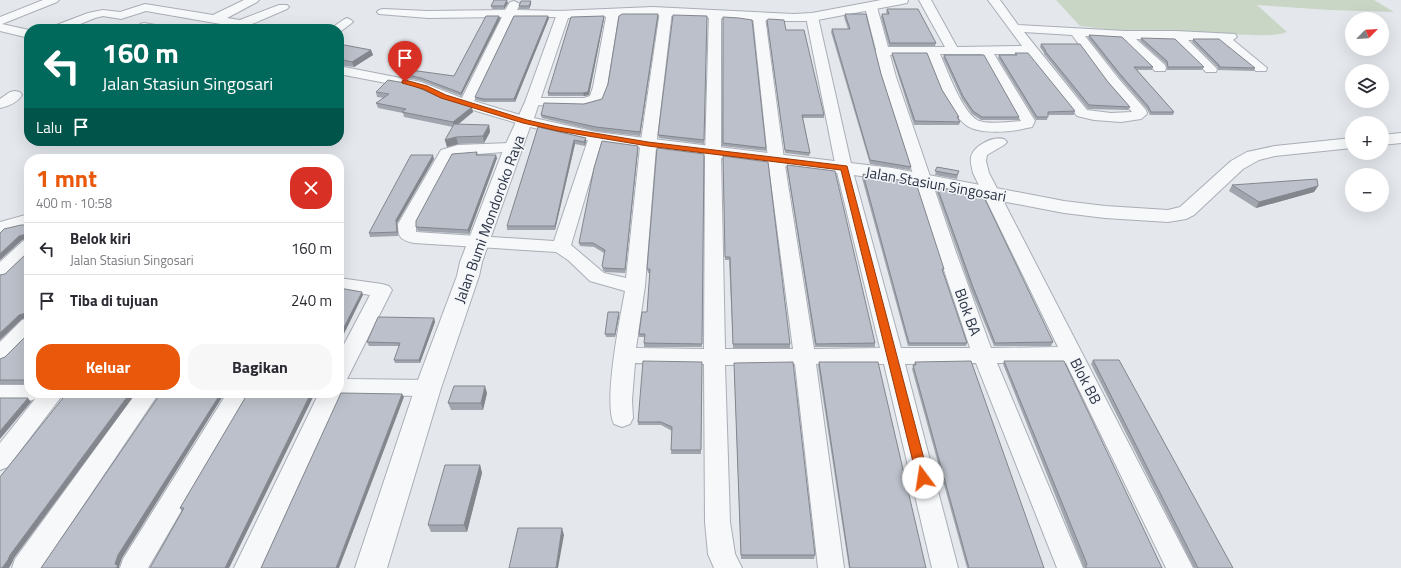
<!DOCTYPE html>
<html lang="id">
<meta charset="utf-8">
<style>
body{margin:0;font-family:"Titillium Web",sans-serif;background:#f7f7f7;color:#2b2b33;height:100vh;display:flex;flex-direction:column;font-size:15px;white-space:nowrap}
*{box-sizing:border-box;margin:0}
p{font-size:13px;color:#7c7c81}
.icon{flex:none;width:22px;height:22px;fill:none;stroke:currentColor;stroke-width:2;stroke-linecap:round;stroke-linejoin:round}
.map{position:relative;flex:1;overflow:hidden}
.side{position:absolute;left:24px;top:154px;width:320px;height:244px;display:flex;flex-direction:column;background:#fff;border-radius:16px;box-shadow:0 4px 16px #0002}
.side>*{flex:none}
.guide{position:absolute;left:24px;top:24px;width:320px;height:122px;border-radius:16px;box-shadow:0 4px 16px #0002;background:#00695c;color:#fff;overflow:hidden}
.needle{width:26px;rotate:66deg}
.buttons{position:absolute;left:1345px;top:12px;display:grid;gap:8px}
.buttons a{display:grid;place-items:center;width:44px;height:44px;border-radius:50%;background:#fff;box-shadow:0 4px 16px #0002;font-size:20px}
.pin{position:absolute;display:grid;place-items:center;width:34px;height:34px;color:#fff;margin:-41px -17px;border-radius:50% 50% 50% 0;rotate:-45deg;box-shadow:0 0 4px #0007}
.pin .icon{rotate:45deg}
.me{position:absolute;width:44px;margin:-22px;rotate:346deg;stroke-linejoin:round;filter:drop-shadow(0 0 3px #0008)}
.turn{display:flex;align-items:center;gap:14px;height:84px;padding:0 12px;font-size:18px}
.turn .icon{width:52px;height:52px;stroke-width:2.5}
.turn b{display:block;font-size:28px;line-height:34px}
.then{display:flex;align-items:center;height:38px;padding:0 12px;background:#0003;gap:8px;font-size:15px}
.round{display:grid;place-items:center;flex:none;width:42px;height:42px;border-radius:16px;background:#f7f7f7}
.overview{display:flex;align-items:center;justify-content:space-between;height:68px;padding:0 12px}
h1{font-size:24px;font-weight:700;line-height:30px;color:#ea580c}
.primary-button{display:flex;gap:8px;margin-top:auto;padding:8px 12px}
.primary-button a{flex:1;height:46px;border-radius:16px;background:#ea580c;color:#fff;font-size:16px;font-weight:700;line-height:46px;text-align:center}
.primary-button a+a{background:#f7f7f7;color:#2b2b33}
ul{padding:0;list-style:none}
li{display:flex;align-items:center;gap:12px;height:52px;padding:0 12px;border-top:1px solid #e1e1e2}
li div{flex:1}
li b{display:block;font-size:15px}
li em{font-style:normal}
.map>svg:first-child{display:block}
.green{fill:#c9d6c5}
.lines{fill:none;stroke-linecap:round;stroke-linejoin:round}
.minor-casing{stroke:#a9aeb7;stroke-width:2}
.tertiary-casing{stroke:#a9aeb7;stroke-width:2}
.minor{fill:#f7f8fa;fill-rule:evenodd}
.tertiary{fill:#f7f8fa;fill-rule:evenodd}
.wall{fill:#a1a5ae}
.shaded-wall{fill:#83868d}
.building{fill:#bbc0ca;stroke:#83868d}
.route{fill:#ea580c;stroke:#983908}
.labels{text-anchor:middle;dominant-baseline:central;stroke-width:3;stroke-linejoin:round;paint-order:stroke}
.street-label{font-size:15px;fill:#2b3445;stroke:#f4f6f9}
</style>
<div class="map">
<svg width="1401" height="568" viewBox="0 0 1401 568">
<rect width="100%" height="100%" fill="#e4e7ec"/>
<!-- green -->
<path class="green" d="M1056,0H1374L1394,12L1330,10L1257,5L1287,32C1271,38 1244,34 1226,34C1177,33 1128,33 1080,26Z"/>
<g class="lines">
<defs>
<path id="minor" d="M43,0H59L57,2L2,24L29,30V38L0,31V17Z
M244,0H259L257,2L227,18L240,20L279,5H287L289,7L287,9L245,27L244,29H232V26L146,11L121,19L103,16L95,18L68,29H52L54,26L88,13L103,10L120,12L145,4L213,15Z
M919,0H931L957,47L1022,46L988,0H1000L1018,25L1125,31H1176L1235,34L1237,37L1233,40L1267,68L1266,71H1256L1218,40H1188L1217,69L1216,72H1206L1174,40L1136,39L1165,65L1166,68L1165,71H1155L1122,38L1085,36L1118,78L1146,110L1147,114L1141,119L1121,122L1094,120L1077,116L1041,69L1028,54H994L1035,121L1032,127L1027,128C1012,132 979,135 966,125C948,112 936,75 927,54L890,55L896,77L957,255L991,348L1058,347L973,173C972,168 970,162 971,157C974,145 993,136 1004,139L1007,142L1004,145L987,155L986,161L989,173L1193,568H1166L1066,363H997L1083,568H1057L976,363L905,364L958,568H932L884,364H816L844,568H818L795,364L725,365L730,522L735,554L742,568H714L708,554L705,522L704,364L635,363L632,400L633,418L630,424L622,427L614,424C603,403 620,318 625,291L590,281L568,260L556,252L414,243C401,240 398,238 398,224L441,150L458,145L513,143L518,145L521,148L518,151L452,156L416,224V232L554,241L589,137L591,134L596,133L601,134L603,137L571,245L604,273L626,278L640,147L660,11L662,9H670L672,11L656,147L645,286L636,348L704,349L705,156L709,13L711,11H719L721,13V156L725,349H793L768,159L753,17L755,15H763L765,17L784,159L814,349L880,348L836,168L806,17L808,15H816L818,17L852,168L901,348H970L939,255L882,77L875,51L876,50L865,7L867,5H875L877,7L888,47H945ZM1024,32L1072,35L1108,84L1132,112L1111,113L1087,110ZM940,54H982L1021,121C1010,122 986,125 977,120C962,111 947,70 940,54Z
M514,1L520,4L517,10L563,11L567,12L569,14L567,16L563,17H513L474,101L530,118L532,121L530,124L525,125L520,124L439,100L412,88L339,74V66L421,82L462,98L502,17L428,18L379,14L377,12L379,10L383,9L428,11L505,10L510,2Z
M613,9L617,10L619,12L607,87L601,102L584,106L528,105L526,102L528,99L533,98H584L590,96L593,87L607,12L609,10Z
M347,18L351,20L353,22L340,32H339V29H330L343,20Z
M144,23L161,26L163,29H139L138,27L140,24Z
M15,91L20,92L22,95C17,103 9,106 0,108V99L10,92Z
M29,214V225L0,233V222Z
M29,239V255L7,276L0,278V262L23,241Z
M339,278L382,284L389,286L392,290L347,379L428,380L436,382L439,388L436,394L428,396L340,395L261,568H234L319,393H339V354L370,295L339,290Z
M29,318V338L7,360L0,363V342L22,320Z
M0,385H29V393H40L39,394L40,393H64L8,467L0,470V443L35,399L29,401H0Z
M136,393H159L41,568H12L15,559Z
M227,393H250L148,568H120L123,559Z"/>
<path id="tertiary" d="M881,0H908L907,3L902,4L812,21H775L653,15L568,18L534,118L596,132L892,168L1064,201L1105,206L1168,210L1180,207L1231,161L1247,152L1275,146L1352,138V148L1275,156L1259,160L1243,169L1194,215L1186,219L1168,222L1105,218L1064,213L892,180L596,142L530,127L482,262L479,276L441,388L387,568H355L415,388L457,276L460,262L504,148L525,102L558,11L653,7L794,14L812,13Z
M1401,133V143L1382,145V135Z"/>
</defs>
<!-- minor casing -->
<use href="#minor" class="minor-casing"/>
<!-- tertiary casing -->
<use href="#tertiary" class="tertiary-casing"/>
<!-- minor -->
<use href="#minor" class="minor"/>
<!-- tertiary -->
<use href="#tertiary" class="tertiary"/>
</g>
<!-- wall -->
<path class="wall" d="M531,1V4L529,9H519V6Z
M508,3L504,9H492L491,6Z
M887,9L936,43L935,46H889L881,17L882,14H887L886,12Z
M845,14L881,74L911,167L910,170L870,164L831,32L832,29H848L844,17Z
M499,16L500,19L461,96L422,81L399,76V73L454,76Z
M548,16L549,18L515,102H484L476,100L475,97Z
M707,16L704,144L659,138L658,135Z
M658,17L640,136L596,131L542,118L541,115L602,99Z
M723,17L766,148V151L722,146Z
M604,19L589,95L584,96H548V93Z
M767,20L786,30L824,115V118H803L810,153L809,156L785,153L767,23Z
M1089,35L1153,67L1152,70H1137L1174,112L1173,115H1150L1147,109L1119,77L1088,38Z
M1141,38L1204,67L1202,70H1167L1166,64L1140,41Z
M1193,39L1255,68L1254,71L1218,70V68L1192,42Z
M339,44L371,50L373,55L354,67L339,65Z
M1041,44L1108,82L1130,107L1128,110L1088,109L1044,54V53L1040,47Z
M892,53L942,90L959,117L958,119L960,122L959,125H914L892,56Z
M1015,53L1075,111L1074,115H1048L1047,120H1036L998,58L999,55H1015Z
M944,55L1019,117V120H981L972,114L962,99L943,58Z
M376,92L473,112L458,125H489L490,132L484,143L458,144L447,147L445,140L453,127L404,117L403,113L378,108L376,103L384,98L377,97Z
M538,127L586,138V141L585,146L575,144L555,230H507V226Z
M638,149L625,273L605,272L603,270L602,266L604,253L594,247L580,246L579,243Z
M477,152L478,155L497,158L469,234L418,231L416,227Z
M704,154L702,347H644V337H639V334L647,312L650,273H648L647,269Z
M723,156L790,344V348H733L729,260H725Z
M434,159L397,223L398,236L370,237L369,233Z
M787,165L875,343V347H815L787,168Z
M937,167L959,171L957,179L935,175Z
M863,174L943,272L967,343L966,346H908L862,178Z
M1232,185L1318,186L1314,192L1256,208L1229,191Z
M937,187L952,194L1053,342L1051,346H994L971,290L936,190Z
M29,225V390L27,388V384H0V359L5,357L27,335L28,317L22,319L5,274L27,253V238L22,240L0,260V233Z
M619,312V316L615,337H606L605,334Z
M434,318L435,322L420,363H395L394,360L399,346H369L367,342Z
M1093,360L1233,568H1194L1091,364Z
M1004,361L1162,568H1084L1003,364Z
M702,362L701,454H671L672,431L661,425H638V422Z
M819,362L926,568H849L818,366Z
M915,362L1044,568H967L912,369Z
M734,366L815,555L814,559H741Z
M248,393H315L229,568H150L182,512L180,508Z
M487,393L483,410H451L448,403Z
M480,465L482,473L467,532H431L428,525Z"/>
<!-- shaded-wall -->
<path class="shaded-wall" d="M507,0L508,3L504,9V6Z
M531,1V4L529,9V6Z
M658,14V17L640,136V132Z
M499,16L500,19L461,96V93Z
M548,16L549,18L515,102L514,99Z
M604,16V19L589,95L584,96L583,93Z
M371,50L373,55L354,67L352,62Z
M472,107L473,112L454,127L453,122Z
M489,125L490,132L484,143L483,136Z
M456,137L458,144L447,147L445,140Z
M586,138V141L585,146L584,142Z
M574,140L575,144L555,230V226Z
M638,146V149L625,273V269Z
M433,155L434,159L397,223L398,236L397,232L396,220Z
M496,155L497,158L469,234L468,230Z
M1318,186L1314,192L1256,208L1259,202Z
M27,234L29,238L22,240L0,260V254L19,236Z
M362,292L363,295L339,344V337Z
M619,312V316L615,337V334Z
M26,313L29,317L22,319L0,340V333L19,315Z
M434,318L435,322L420,363L419,360Z
M485,386L487,393L483,410L481,403Z
M130,393H136L14,558L12,563L9,568H2L10,555Z
M218,393H222L223,396L122,558L119,567V568H116L115,564L118,555Z
M311,393H315L229,568H225Z
M402,394L404,397L378,466L339,568H336Z
M28,398L31,402L0,439V431Z
M480,465L482,473L467,532L464,525Z
M562,528L564,535L558,568H556Z"/>
<!-- building -->
<path class="building" d="M494,0H507L504,6H491Z
M521,1H531L529,6H519Z
M887,9H918L936,43H890L882,14H889Z
M622,14H658L640,132L596,127L541,115L544,103L584,104L602,99L608,84L619,16Z
M845,14H866L881,74L911,167L870,160L832,29H850Z
M673,15L707,16L704,140L658,135Z
M486,16H499L461,93L421,78L399,73L403,69L454,76Z
M514,16H548L514,99H484L475,97Z
M604,16L588,92L583,93H548L571,17Z
M723,17L739,18L752,20L766,148L723,143Z
M769,19L784,20L786,30H804L824,115H802L810,153L785,150L767,20Z
M1089,35L1122,37L1153,67H1134L1174,112H1151L1148,106L1120,74Z
M1141,38L1175,39L1204,67H1168L1167,61Z
M1193,39H1219L1255,68L1219,67V65Z
M339,44L371,50L352,62L339,59Z
M1041,44H1080L1108,82L1130,107L1089,105L1045,51H1046Z
M892,53H927L942,90L959,117H957L960,122L915,121Z
M1015,53H1028L1075,111L1048,112V117H1037L999,55H1017Z
M944,55H984L1019,117H982L973,111L963,96Z
M388,80L410,84L437,96L472,107L453,122L402,112L406,109L376,103L389,94L376,92Z
M454,124L489,125L483,136L456,137L445,140Z
M538,127L586,138L584,142L574,140L555,226H507Z
M602,141L638,146L625,269L604,268L602,266L605,250L593,243H579L594,168Z
M657,148L704,154L702,344L644,343L645,334H639L642,312H647L650,269H647Z
M477,152L476,155H496L468,230L416,227V221L452,154Z
M411,155H433L396,220L397,232L369,233Z
M723,156L768,162L790,344H733L730,257H725Z
M787,165L835,171L875,343L816,344Z
M937,167L959,171L957,175L935,171Z
M863,174L916,183L944,269H942L967,343H909Z
M1317,179L1318,186L1259,202L1232,185Z
M937,187L953,190L952,194L983,195L1053,342L995,343L973,287Z
M21,225H29V388H27L26,380H0V359L5,357L27,335L28,314L26,313L19,315L0,333V275L5,274L27,253V234L19,236L0,254V233L4,229Z
M339,288L362,292L339,337Z
M608,312H619L615,334H605Z
M378,317L434,318L419,360H394L400,343L367,342Z
M1093,360H1119L1233,568H1198Z
M643,361L702,362L701,450H671L672,427L661,422H638Z
M971,361L1044,568H969L913,365H916L915,362Z
M1004,361H1064L1162,568H1086V566L1087,564Z
M793,362L815,555H741L734,363Z
M819,362H878L926,568H850Z
M454,386H485L481,403H448Z
M67,393H130L10,555L8,560L2,568H0V477Z
M161,393H221L118,555L115,564L118,566L116,568H41Z
M248,393H311L225,568H150L184,508H180Z
M341,393L402,394L336,568H261Z
M0,398H28L0,431Z
M445,465H480L464,525H428Z
M518,528H562L556,568H509Z"/>
<!-- route -->
<path class="route" d="M405,80L427,86L446,95L527,120L558,127L648,142L847,166L929,478L927,481L923,482L919,481L917,478L841,170L648,146L558,131L523,123L441,98L423,89L402,83V81Z"/>
<g class="labels">
<!-- street labels -->
<g class="street-label">
<text transform="translate(936 184) rotate(10)">Jalan Stasiun Singosari</text>
<text transform="translate(489 219) rotate(-70)">Jalan Bumi Mondoroko Raya</text>
<text transform="translate(968 312) rotate(70)">Blok BA</text>
<text transform="translate(1086 381) rotate(63)">Blok BB</text>
</g>
</g>
</svg>
<div class="buttons">
<a><svg class="needle" viewBox="-14 -14 28 28"><path d="M0-13l5 13h-10z" fill="#e53935"/><path d="M0 13l5-13h-10z" fill="#7c7c81"/></svg></a>
<a><svg class="icon" aria-label="layers" viewBox="0 0 24 24"><path d="M12 4l9 5-9 5-9-5zM3 14l9 5 9-5"/></svg></a>
<a>+</a>
<a>−</a>
</div>
<div class="pin" style="left:405px;top:82px;background:#d93025"><svg class="icon" aria-label="arrive" viewBox="0 0 24 24"><path d="M6 21V4h12l-3 4 3 4H6"/></svg></div>
<svg class="me" style="left:923px;top:478px" viewBox="-20 -20 40 40"><circle r="19" fill="#fff"/><path d="M0-13L10 11 0 6-10 11z" fill="#ea580c"/></svg>
<div class="guide">
<div class="turn"><svg class="icon" aria-label="left" viewBox="0 0 24 24"><path d="M17 20v-9H6M10 6l-5 5 5 5"/></svg><div><b>160 m</b>Jalan Stasiun Singosari</div></div>
<div class="then">Lalu<svg class="icon" aria-label="arrive" viewBox="0 0 24 24"><path d="M6 21V4h12l-3 4 3 4H6"/></svg></div>
</div>
<section class="side">
<div class="overview"><div><h1>1 mnt</h1><p>400 m · 10:58</p></div><a class="round" style="background:#d93025;color:#fff"><svg class="icon" aria-label="close" viewBox="0 0 24 24"><path d="M6 6l12 12M18 6L6 18"/></svg></a></div>
<ul>
<li><svg class="icon" aria-label="left" viewBox="0 0 24 24"><path d="M17 20v-9H6M10 6l-5 5 5 5"/></svg><div><b>Belok kiri</b><p>Jalan Stasiun Singosari</p></div><em>160 m</em></li>
<li><svg class="icon" aria-label="arrive" viewBox="0 0 24 24"><path d="M6 21V4h12l-3 4 3 4H6"/></svg><div><b>Tiba di tujuan</b></div><em>240 m</em></li>
</ul>
<div class="primary-button"><a>Keluar</a><a>Bagikan</a></div>
</section>
</div>
